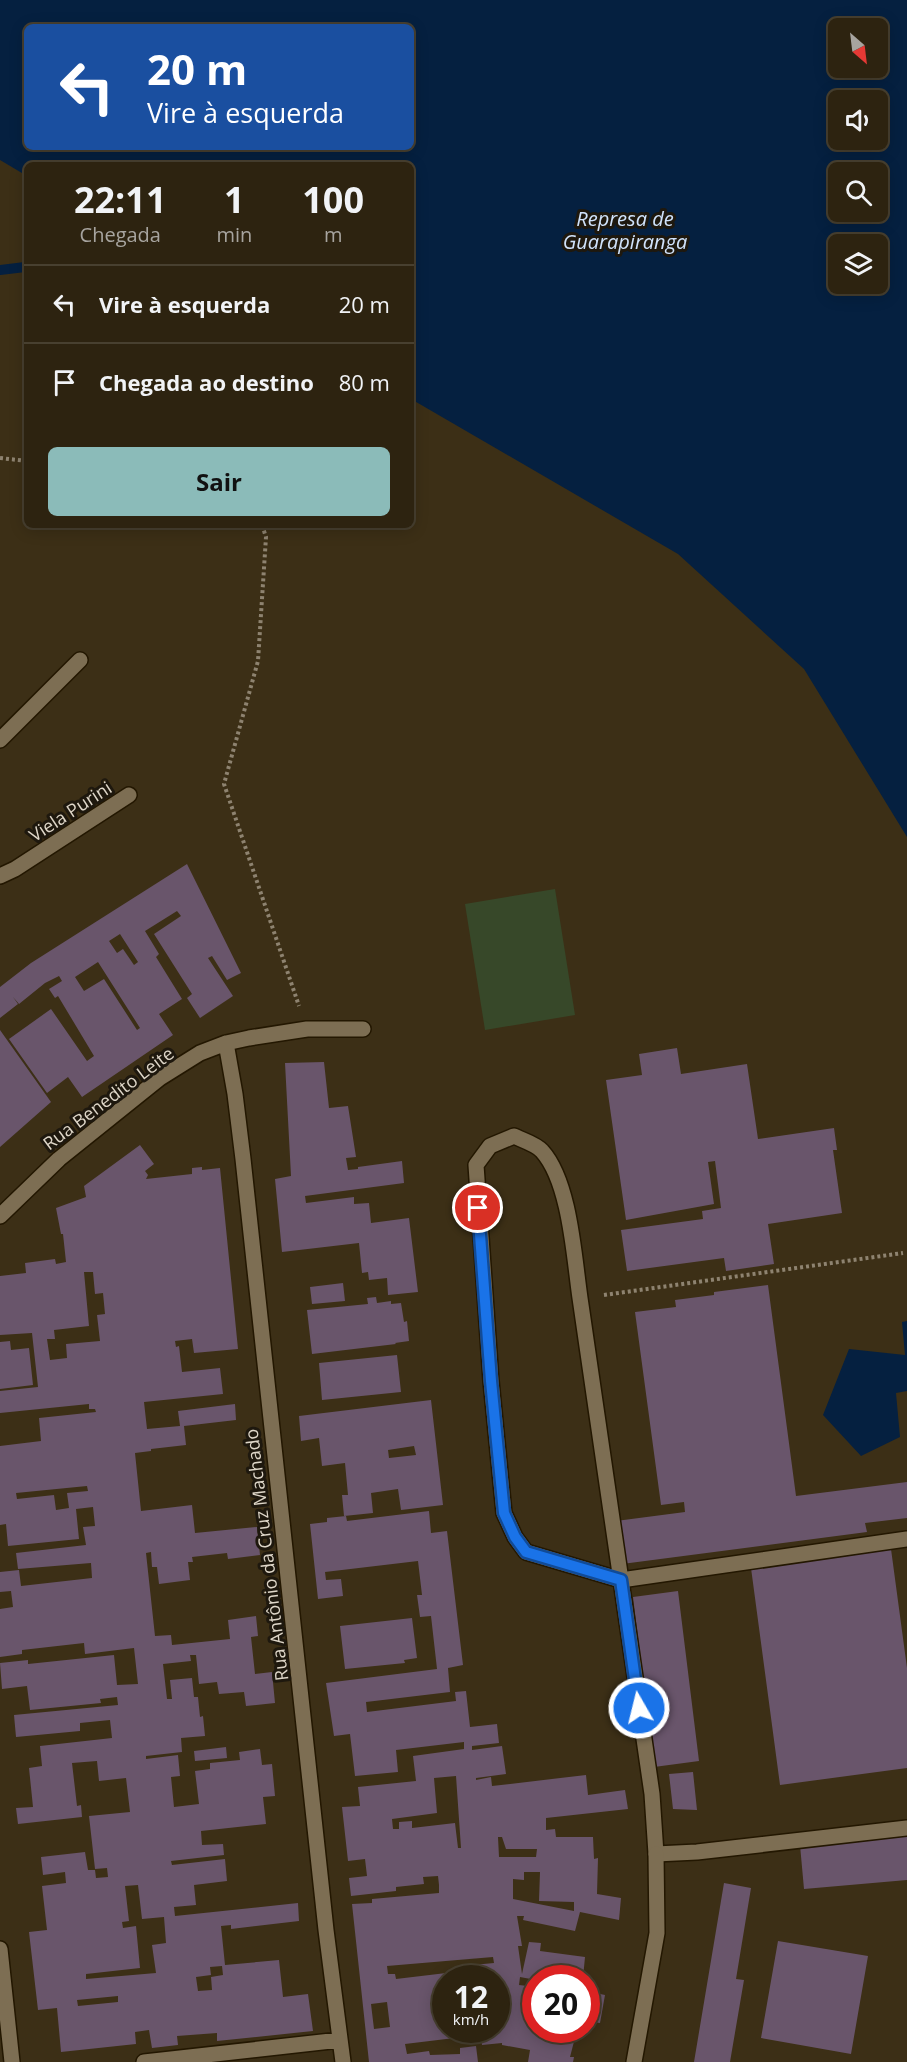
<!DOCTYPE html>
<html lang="pt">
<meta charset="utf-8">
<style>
body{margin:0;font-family:"Open Sans",sans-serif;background:#392f1e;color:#f1f3f6;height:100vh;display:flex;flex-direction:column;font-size:22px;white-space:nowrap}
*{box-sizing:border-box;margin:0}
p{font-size:20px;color:#a7a49f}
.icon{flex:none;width:33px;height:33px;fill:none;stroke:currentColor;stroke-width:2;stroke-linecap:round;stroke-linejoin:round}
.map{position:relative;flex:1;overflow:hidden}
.drawer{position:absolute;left:24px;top:162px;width:390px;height:366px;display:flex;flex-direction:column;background:#2d2310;border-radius:9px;box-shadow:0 3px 15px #0003,0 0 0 2px #484030}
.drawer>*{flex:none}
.guide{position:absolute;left:24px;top:24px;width:390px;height:126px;border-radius:9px;box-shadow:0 3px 15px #0003,0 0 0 2px #484030;background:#1a4fa0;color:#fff;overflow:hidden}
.needle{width:39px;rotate:152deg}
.fabs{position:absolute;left:828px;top:18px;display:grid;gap:12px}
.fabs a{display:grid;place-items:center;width:60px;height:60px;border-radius:9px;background:#2d2310;box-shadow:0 3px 15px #0003,0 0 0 2px #484030;font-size:30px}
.speed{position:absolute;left:432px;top:1965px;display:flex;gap:12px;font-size:30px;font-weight:700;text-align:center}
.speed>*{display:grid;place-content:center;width:78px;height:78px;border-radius:50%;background:#2d2310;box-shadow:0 3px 15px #0003,0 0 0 2px #484030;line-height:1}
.speed small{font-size:15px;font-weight:400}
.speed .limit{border:9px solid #d22;background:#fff;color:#111}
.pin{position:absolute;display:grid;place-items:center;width:51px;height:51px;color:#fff;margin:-26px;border:3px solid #fff;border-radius:50%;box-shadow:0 2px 6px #0007}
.me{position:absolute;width:66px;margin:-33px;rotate:352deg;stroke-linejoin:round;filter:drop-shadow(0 0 4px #0008)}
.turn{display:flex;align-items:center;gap:21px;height:126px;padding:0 24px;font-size:27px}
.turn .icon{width:78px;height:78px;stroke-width:2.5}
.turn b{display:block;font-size:42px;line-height:51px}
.eta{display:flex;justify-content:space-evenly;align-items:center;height:102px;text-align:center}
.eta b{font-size:36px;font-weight:700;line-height:42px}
.primary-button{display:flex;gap:12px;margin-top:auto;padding:12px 24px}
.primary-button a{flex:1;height:69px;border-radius:9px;background:#8bbbb9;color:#111;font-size:24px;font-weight:700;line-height:69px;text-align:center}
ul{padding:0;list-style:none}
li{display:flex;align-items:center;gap:18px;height:78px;padding:0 24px;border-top:2px solid #484030}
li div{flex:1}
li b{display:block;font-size:22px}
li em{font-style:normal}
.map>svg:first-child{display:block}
.green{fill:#374829}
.water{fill:#052040;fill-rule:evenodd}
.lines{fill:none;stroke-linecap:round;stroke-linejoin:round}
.stream{stroke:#052040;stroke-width:10}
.building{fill:#69556b;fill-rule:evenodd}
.service-casing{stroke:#231701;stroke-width:18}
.minor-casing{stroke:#231701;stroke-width:18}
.path{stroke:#8e8370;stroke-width:4;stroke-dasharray:3 3;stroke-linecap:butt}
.service{stroke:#7d6e53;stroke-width:15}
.minor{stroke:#7d6e53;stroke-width:15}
.route-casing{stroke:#114b97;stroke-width:15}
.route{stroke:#1a73e8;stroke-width:10}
.labels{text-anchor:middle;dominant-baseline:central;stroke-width:6;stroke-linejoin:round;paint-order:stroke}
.street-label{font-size:18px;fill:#ded6c8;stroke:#1e180e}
.water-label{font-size:20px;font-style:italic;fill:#d0e3fc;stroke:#1e180e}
</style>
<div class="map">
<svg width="907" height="2062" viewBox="0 0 907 2062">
<rect width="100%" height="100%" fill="#3c2f16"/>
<!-- green -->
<path class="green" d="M555,889L575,1015L485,1030L465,904Z"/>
<!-- water -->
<path class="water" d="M0,0H907V837L804,669L678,554L411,399V165H27V176L0,160ZM27,27H411V147H27ZM838,28H878V68H838ZM838,100H878V140H838ZM838,172H878V212H838ZM838,244H878V284H838Z
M907,1321V1391L896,1393L900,1437L861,1456L823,1415L849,1349L905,1355L902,1322Z"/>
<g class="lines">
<!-- stream -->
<path class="stream" d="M0,270L25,267"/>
</g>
<!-- building -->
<path class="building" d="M187,864L241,973L227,980L212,956L208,958L233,996L200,1018L187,998L192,994L154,934L181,916L177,911L145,931L159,954L156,957L182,999L159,1014L173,1035L82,1097L68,1077L47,1093L9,1039L51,1009L87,1061L94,1056L58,996L55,998L49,989L62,981L59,976L45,983L19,1004L13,997L18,1004L0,1018V987L31,963ZM120,934L138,962L134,965L123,949L117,953L109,941ZM98,962L140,1028L137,1030L104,979L84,991L75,977Z
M0,1030L51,1102L0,1147Z
M677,1048L681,1074L747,1064L758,1139L834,1128L837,1150H833L842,1213L768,1224L774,1264L726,1271L724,1258L627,1271L621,1230L703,1219L702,1211L721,1208L715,1161L708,1162L714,1204L626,1220L606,1080L642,1075L639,1054Z
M324,1062L329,1108L348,1106L356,1157L346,1158L348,1170L358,1169V1167L402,1161L404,1183L305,1196L306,1203L354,1197V1204L369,1203L371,1223L409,1218L418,1292L388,1295L387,1278L369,1280L368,1272L362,1273L359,1243L282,1252L275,1179L291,1176L285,1063Z
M140,1145L154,1164L145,1171L148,1175L146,1179L192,1174V1168L202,1167V1170L220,1168L238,1349L194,1353L192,1339L175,1341L176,1347L179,1346L182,1372L220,1368L223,1394L144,1402L147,1429L180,1426L178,1411L235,1404L236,1420L184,1426L186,1445L151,1449V1451L135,1453L141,1511L192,1505L195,1533L257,1527L260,1555L228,1559L227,1553L192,1557L193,1562H188L190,1580L159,1584L157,1567H152L151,1552L146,1553L155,1636L171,1635L172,1645L230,1639L228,1620L256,1616L258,1636L251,1637L255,1674L272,1672L275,1703L246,1706L244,1692L219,1694L217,1682L199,1684L196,1655H190L191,1661L163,1664L167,1699H172L170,1680L192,1678L194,1697H198L200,1717L203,1716L205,1736L181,1738L182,1752L146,1756V1759L178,1755L180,1776L171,1777L174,1807L199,1804L195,1771L210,1769V1763L240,1760L239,1752L260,1749L262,1765L272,1764L275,1796L263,1797L266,1824L201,1831L202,1845L223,1844L224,1855L171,1861L172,1865L225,1859L227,1881L194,1885L196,1905L174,1907L175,1916L298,1903L299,1921L231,1929V1925L221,1926L225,1965L279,1960L283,1997L308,1994L313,2031L217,2041V2033L177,2036L178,2045L152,2048L149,2030L135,2032L136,2044L61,2052L57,2008L38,2010L29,1932L47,1930L42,1886L66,1883L65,1872L43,1875L41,1857L85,1852L88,1870H95L96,1878L108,1877L107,1868L95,1869L89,1816L130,1812L126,1778L99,1781L97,1761L72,1763L77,1806L81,1805L82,1817L18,1824L16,1808L33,1807L29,1768L42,1766L40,1746L112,1738L110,1720L80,1723V1731L16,1737L14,1715L118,1705L117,1697L100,1699L101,1703L30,1710L27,1686L2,1689L0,1663L28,1660V1664L114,1655L117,1685L138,1684L134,1648L85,1654L84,1643L22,1650V1654L0,1657V1609L13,1607L11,1591L0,1592V1572L19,1570L21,1586L92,1578L91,1563L18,1569L16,1553L86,1545L83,1527L95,1526L93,1507L76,1509L79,1539L8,1546L6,1524L0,1525V1446L41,1441L39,1418L96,1412L95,1409H89V1404L0,1413V1391L38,1387L32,1333L0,1335V1276L26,1273L25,1263L55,1259L56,1264L66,1262L63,1234H61L56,1208L86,1197L84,1186ZM84,1272H93L95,1294L103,1293L105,1314L97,1315L100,1341L66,1344L67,1358L50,1360L47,1339H55L54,1330L89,1326ZM87,1486L88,1491L67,1493L69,1508L56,1510L54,1495L17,1499L16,1493ZM138,1885L142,1919L164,1917L166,1943L152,1945L156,1973L86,1979V1974L140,1968L136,1926L123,1928L122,1922L129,1921L125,1886ZM222,1966L223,1975L211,1977L212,1990L198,1991L196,1977L211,1975L210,1967ZM118,1996V2002L78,2006L77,2000Z
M343,1283L345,1301L312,1304L310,1287Z
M768,1285L796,1496L907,1482V1518L865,1523L867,1532L622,1564L616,1521L685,1512L684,1502L661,1505L635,1312L676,1307L675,1300L714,1295V1292Z
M376,1297L377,1303L391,1301V1304L401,1303L404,1322L407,1321L409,1341L395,1343L396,1344L312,1354L307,1310L368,1304L367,1298Z
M10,1341L11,1350L29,1348L33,1385L0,1389V1342Z
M397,1355L401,1392L322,1400L319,1363Z
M431,1400L443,1505L401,1510L398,1489L371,1493L373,1513L344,1516L342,1495H348L345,1463L322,1466L319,1438L301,1441L299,1416ZM414,1446L416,1455L389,1458L388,1450Z
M429,1511L431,1533L447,1531L463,1665L448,1668L450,1692L366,1702L367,1712L456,1701L455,1692L466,1691L470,1727L497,1724L499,1743L472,1746V1750L502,1746L506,1774L476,1778V1780L491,1777L492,1786L586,1775L588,1795L625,1790L628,1809L546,1818V1830L555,1829L556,1837H593L594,1859L598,1858L597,1894L621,1898L619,1920L580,1912L575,1931L523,1920L524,1916H517L522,1946H518L522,1974L529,1942L541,1943L540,1951L585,1957L583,1978H536V1980L520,1977L519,1985L536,1987V2030H577L570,2057H574L573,2062H528L530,2050L502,2045V2043L482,2045L480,2030H496V1978H446V2030H471V2036L405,2044L407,2054L429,2051L430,2055L460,2054V2048L476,2046L478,2062H369L352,1904L372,1903V1899L439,1893V1885L438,1876L423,1877L424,1884L396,1887V1891L351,1896L349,1878L367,1876L365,1859L348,1861L342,1807L360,1806L358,1787L416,1781L413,1756L464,1749V1742L396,1750L398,1772L355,1776L350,1734L334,1736L326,1683L437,1669L431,1616L420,1617L417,1595H422L418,1561L325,1572L326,1580L341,1579L343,1596L318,1599L310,1524L327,1522V1518L346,1516L347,1521ZM456,1776L461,1848H458L455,1823L412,1828V1821L399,1822V1829H393L392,1819L437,1813L434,1778ZM498,1837H502L506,1849H537L536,1857H499ZM524,1872H540L539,1901L574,1902V1911L513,1899V1879L524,1880ZM493,1957L494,1963L462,1966L463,1971L396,1979L395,1974H388L387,1966ZM387,2002L390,2027L374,2029L371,2004Z
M891,1549L907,1668V1768L780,1785L751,1568Z
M678,1591L699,1761L654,1767L633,1597Z
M412,1618L417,1658L404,1660L405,1663L345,1669L340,1626Z
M226,1747L227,1758L195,1761L194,1751Z
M693,1772L697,1810L673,1809L669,1774Z
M907,1835V1880L804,1889L800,1845Z
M724,1883L751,1888L736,1979L744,1980L730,2062H694Z
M778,1941L868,1956L851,2054L761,2038Z
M586,1991L605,1995L600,2023L586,2021Z"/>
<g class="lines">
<defs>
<path id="service" d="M0,740L80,660
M0,876L15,869L129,795
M907,1539L621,1580L526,1552L515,1537L504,1513L491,1381L476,1165L490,1146L514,1136C522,1140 536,1144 542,1151C570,1182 574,1257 580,1298L652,1794L656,1854L697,1852L907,1828"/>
<path id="minor" d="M226,1043L235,1094L243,1159L326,1930L343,2062
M0,1216L59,1159L160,1078L200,1053L226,1043L249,1038L307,1029H363
M0,1949L12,2062
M144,2062L340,2040
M634,2062L657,1933L656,1854"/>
</defs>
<!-- service casing -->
<use href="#service" class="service-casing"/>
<!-- minor casing -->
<use href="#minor" class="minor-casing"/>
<!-- path -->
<path class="path" d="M0,458L27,461
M262,525L266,537L258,661L224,784L299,1006
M604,1295L903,1253"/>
<!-- service -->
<use href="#service" class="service"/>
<!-- minor -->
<use href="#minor" class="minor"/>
</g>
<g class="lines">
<defs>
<path id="route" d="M478,1208L491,1381L504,1513L515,1537L526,1552L621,1580L639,1708"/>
</defs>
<!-- route casing -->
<use href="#route" class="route-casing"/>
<!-- route -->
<use href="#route" class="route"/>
</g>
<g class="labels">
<!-- street labels -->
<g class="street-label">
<text transform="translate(70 811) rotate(-33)">Viela Purini</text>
<text transform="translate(108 1098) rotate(-37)">Rua Benedito Leite</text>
<text transform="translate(266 1555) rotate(-97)">Rua Antônio da Cruz Machado</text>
</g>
<!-- water labels -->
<g class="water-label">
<text x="625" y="218">Represa de<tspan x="625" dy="23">Guarapiranga</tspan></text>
</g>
</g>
</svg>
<div class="fabs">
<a><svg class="needle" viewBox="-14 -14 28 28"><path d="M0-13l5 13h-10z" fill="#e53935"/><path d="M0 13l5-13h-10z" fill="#a7a49f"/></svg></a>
<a><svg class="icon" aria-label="sound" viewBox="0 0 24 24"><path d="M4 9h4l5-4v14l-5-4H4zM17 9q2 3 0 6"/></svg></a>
<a><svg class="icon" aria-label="search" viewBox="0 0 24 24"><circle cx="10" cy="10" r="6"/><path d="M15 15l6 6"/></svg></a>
<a><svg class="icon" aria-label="layers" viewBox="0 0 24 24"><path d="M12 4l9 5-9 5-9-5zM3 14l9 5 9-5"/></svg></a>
</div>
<div class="speed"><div>12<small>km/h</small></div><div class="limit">20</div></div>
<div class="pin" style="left:478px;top:1208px;background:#d93025"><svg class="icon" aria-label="arrive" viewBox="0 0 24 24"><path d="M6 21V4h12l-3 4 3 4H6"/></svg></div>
<svg class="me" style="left:639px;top:1708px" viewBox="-20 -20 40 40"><circle r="17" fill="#1a73e8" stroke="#fff" stroke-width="3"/><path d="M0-11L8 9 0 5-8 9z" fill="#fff"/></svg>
<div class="guide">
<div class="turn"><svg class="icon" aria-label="left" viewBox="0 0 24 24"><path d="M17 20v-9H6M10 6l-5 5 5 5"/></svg><div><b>20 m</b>Vire à esquerda</div></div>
</div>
<section class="drawer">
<div class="eta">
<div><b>22:11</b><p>Chegada</p></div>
<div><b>1</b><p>min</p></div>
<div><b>100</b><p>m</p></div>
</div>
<ul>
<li><svg class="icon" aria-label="left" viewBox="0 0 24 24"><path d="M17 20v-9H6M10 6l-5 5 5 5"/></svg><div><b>Vire à esquerda</b></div><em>20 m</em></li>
<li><svg class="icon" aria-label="arrive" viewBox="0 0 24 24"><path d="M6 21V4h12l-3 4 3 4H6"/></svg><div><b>Chegada ao destino</b></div><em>80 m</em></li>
</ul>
<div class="primary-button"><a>Sair</a></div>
</section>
</div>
